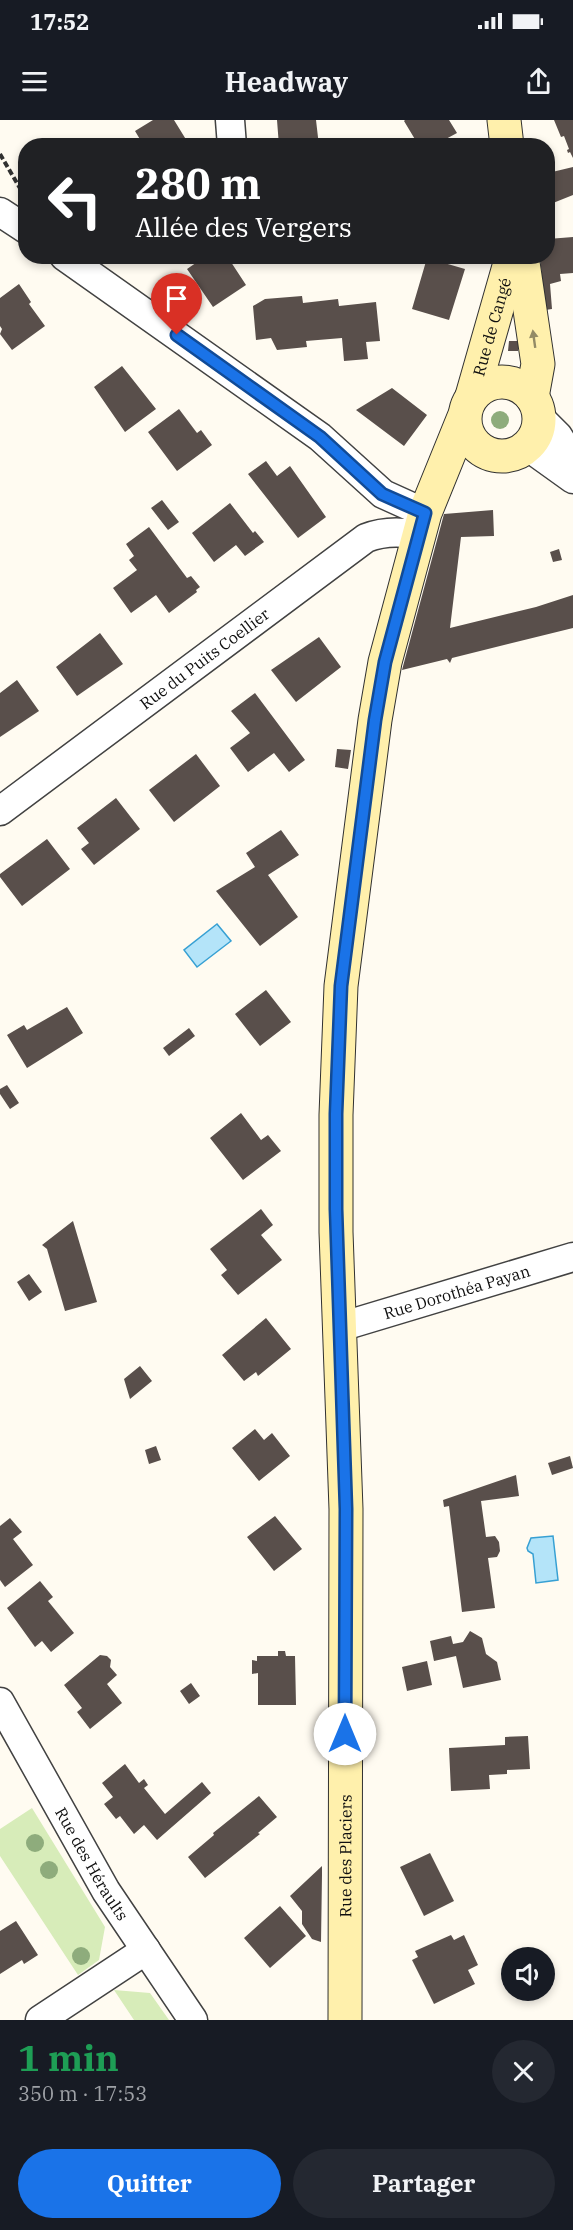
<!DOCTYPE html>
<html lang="fr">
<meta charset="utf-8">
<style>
body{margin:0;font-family:"IBM Plex Serif",serif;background:#242831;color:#f1f3f6;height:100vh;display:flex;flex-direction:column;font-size:22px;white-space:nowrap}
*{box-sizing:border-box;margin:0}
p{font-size:20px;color:#9ea1a6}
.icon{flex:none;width:33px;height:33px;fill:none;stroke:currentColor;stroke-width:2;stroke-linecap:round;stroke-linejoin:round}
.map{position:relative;height:1900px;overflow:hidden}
.side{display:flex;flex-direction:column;background:#171b24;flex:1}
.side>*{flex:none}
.banner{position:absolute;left:18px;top:18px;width:537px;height:126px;border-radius:24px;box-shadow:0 3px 9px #0003;background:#202124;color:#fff;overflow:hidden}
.buttons{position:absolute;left:501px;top:1827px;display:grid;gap:12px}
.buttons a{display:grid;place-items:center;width:54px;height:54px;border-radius:50%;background:#171b24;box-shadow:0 3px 9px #0003;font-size:30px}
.pin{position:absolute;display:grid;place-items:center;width:51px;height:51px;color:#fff;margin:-62px -26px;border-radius:50% 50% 50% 0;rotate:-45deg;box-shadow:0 0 6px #0007}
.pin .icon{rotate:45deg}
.me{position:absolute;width:66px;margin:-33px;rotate:0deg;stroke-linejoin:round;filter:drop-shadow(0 0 4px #0008)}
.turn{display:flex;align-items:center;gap:21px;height:126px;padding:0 18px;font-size:27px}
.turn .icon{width:78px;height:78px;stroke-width:2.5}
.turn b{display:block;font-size:42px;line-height:51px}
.round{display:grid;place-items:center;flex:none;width:63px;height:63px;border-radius:32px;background:#242831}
.overview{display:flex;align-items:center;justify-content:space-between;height:102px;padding:0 18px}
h1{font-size:36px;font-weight:800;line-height:45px;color:#1e9e55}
.button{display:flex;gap:12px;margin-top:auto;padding:12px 18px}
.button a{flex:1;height:69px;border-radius:36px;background:#1a73e8;color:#fff;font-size:24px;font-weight:800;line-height:69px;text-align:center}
.button a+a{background:#242831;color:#f1f3f6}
.status{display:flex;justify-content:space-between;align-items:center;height:42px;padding:0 30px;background:#171b24;direction:ltr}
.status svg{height:16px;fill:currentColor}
header{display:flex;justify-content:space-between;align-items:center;height:78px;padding:0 18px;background:#171b24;font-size:27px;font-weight:800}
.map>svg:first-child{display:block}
.green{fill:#d7ecb9}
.water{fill:#b4e4f9;stroke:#37a0d3;stroke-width:1.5}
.building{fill:#594f4b}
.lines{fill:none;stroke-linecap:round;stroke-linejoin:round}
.street-casing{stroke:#424242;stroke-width:31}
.secondary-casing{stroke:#313131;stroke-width:35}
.path{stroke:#313131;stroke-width:4;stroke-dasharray:6 3;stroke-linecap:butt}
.street{stroke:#fff;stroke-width:28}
.secondary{stroke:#fff0ac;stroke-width:33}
.tree{fill:#8eac7c}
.oneway{fill:#938b65}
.route-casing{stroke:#114b97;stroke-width:15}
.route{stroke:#1a73e8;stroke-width:10}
.labels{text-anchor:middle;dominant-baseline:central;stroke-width:6;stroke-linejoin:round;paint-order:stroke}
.street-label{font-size:16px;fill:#0f0f0f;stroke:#fff}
</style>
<div class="status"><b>17:52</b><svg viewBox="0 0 49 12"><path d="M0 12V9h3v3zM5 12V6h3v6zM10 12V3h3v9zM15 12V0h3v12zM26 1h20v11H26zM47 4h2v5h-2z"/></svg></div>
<header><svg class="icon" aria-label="menu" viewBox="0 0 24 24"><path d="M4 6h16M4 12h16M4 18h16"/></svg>Headway<svg class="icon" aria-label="share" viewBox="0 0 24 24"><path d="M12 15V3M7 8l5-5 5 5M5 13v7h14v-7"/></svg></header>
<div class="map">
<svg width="573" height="1900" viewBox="0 0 573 1900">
<rect width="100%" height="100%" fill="#fffbf1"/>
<!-- green -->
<path class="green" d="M32,1688L105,1807L99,1840L78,1855L0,1736V1709Z
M114,1870L150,1873L169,1900H134Z"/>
<!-- water -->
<path class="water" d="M217,804L231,821L197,847L184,830Z
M553,1416L558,1460L536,1463L533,1434L528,1431L527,1428L531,1418Z"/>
<!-- building -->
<path class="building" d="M153,0H174L190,26H144L135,11Z
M277,0H316L319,26H279Z
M405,0H449L457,13L444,20L448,26H419L404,1Z
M554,0H573V38L570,32L568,33L567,30L569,29L564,16L561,17Z
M573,47V75L548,85V53Z
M573,117V153L560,154L561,161L550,164L552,189L545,190L540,136H548V119Z
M206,136H227L246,165L213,187L187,149Z
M427,138L465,149L449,200L412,189Z
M19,164L31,182L29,184L45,206L12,230L0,214L2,209L0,206V178Z
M302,176L303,183L338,179L339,186L376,182L380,221L366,222L368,239L344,241L342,218L306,221L307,227L277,230L271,218L256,220L253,186L265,179Z
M509,221H518V231H508Z
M122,246L156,289L125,312L94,267Z
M392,268L427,295L404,326L356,290Z
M179,289L197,313L201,310L212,325L177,351L148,312Z
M266,341L277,356L290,346L326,397L298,418L248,354Z
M162,380L179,402L168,410L151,388Z
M230,383L253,413L255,411L264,422L245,436L236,425L214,442L192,413Z
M493,390L494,416L461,417L450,508L536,487L573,475V508L452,538L450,543L447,539L402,550L444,394Z
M149,407L187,458L191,456L200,467L196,470L197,472L169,493L156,475L131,493L113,468L137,450L129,440L134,436L126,424Z
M559,429L562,440L553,442L550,432Z
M100,513L123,544L77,576L56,547Z
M319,517L341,547L296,582L271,550Z
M17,560L39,591L0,617V573Z
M255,573L305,640L289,652L274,633L248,652L230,628L250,613L231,591Z
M337,629L351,630L348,649L335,647Z
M196,634L220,666L174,702L149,670Z
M116,678L140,709L94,745L81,729L89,723L77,708Z
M281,710L299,735L268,755L298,797L260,826L216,771L255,747L246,733Z
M47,719L70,749L22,786L0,757V754Z
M266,870L291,902L260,926L235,894Z
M67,887L83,913L27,948L7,915L24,905L27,910Z
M189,908L195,916L169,936L163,928Z
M7,965L19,983L10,989L0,974V969Z
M241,993L261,1020L268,1015L281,1031L243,1060L210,1018Z
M261,1089L273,1105L261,1115L282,1140L238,1175L221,1155L227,1150L210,1129Z
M73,1101L97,1182L65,1191L47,1129L42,1125Z
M29,1154L42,1172L29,1181L17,1162Z
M266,1198L291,1229L258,1256L256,1252L244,1261L222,1235Z
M140,1246L152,1261L130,1279L124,1259Z
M255,1309L264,1320L272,1313L290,1336L259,1361L232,1328Z
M156,1326L161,1340L149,1344L145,1330Z
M570,1336L573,1348L552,1355L548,1343Z
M516,1355L519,1376L481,1381L486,1417L495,1416L499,1422L500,1431L497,1437L488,1438L495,1488L462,1492L449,1386L444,1387L443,1380Z
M275,1396L302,1429L274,1451L247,1417Z
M10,1398L22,1412L13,1419L33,1445L5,1467L0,1460V1406Z
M40,1461L53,1477L48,1481L74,1513L51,1532L42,1521L35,1527L7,1488Z
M470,1511L482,1518L486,1534L497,1542L501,1560L463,1568L456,1536L434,1541L430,1521L451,1516L453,1524L463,1522Z
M278,1531H285L286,1536H295L296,1585H258V1553L252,1554V1540L257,1541V1536H278Z
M100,1535L107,1536L111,1540L110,1547L117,1555L107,1564L122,1583L90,1609L77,1592L82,1588L64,1565Z
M427,1541L432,1565L407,1571L402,1547Z
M191,1563L200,1576L189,1584L180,1571Z
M528,1616L530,1649L507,1650V1654L489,1655L490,1669L451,1671L449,1628L505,1625V1617Z
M125,1644L139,1663L144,1659L148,1665L144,1668L165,1694L202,1662L211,1673L157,1720L144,1705L134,1714L120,1696L116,1699L104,1684L113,1677L102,1663Z
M259,1676L277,1697L258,1713L260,1714L205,1758L188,1737L214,1715L213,1713Z
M430,1733L454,1781L424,1796L400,1747Z
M322,1746V1755L321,1822L312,1819L302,1804V1791L290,1776Z
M280,1786L306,1816L270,1848L244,1818Z
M16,1801L38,1835L24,1844L22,1840L0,1854V1811Z
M451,1815L454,1820L464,1815L478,1845L468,1850L475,1864L434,1884L412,1840L418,1837L415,1831Z"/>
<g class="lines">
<defs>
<g id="street">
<path d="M230,0L232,26"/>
<path d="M0,92L26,109"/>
<path d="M64,136L320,317L383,374L425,393"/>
<path d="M539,297L558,316L573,340"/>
<path d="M527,326L573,359"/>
<path id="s1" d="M0,691L366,418C384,411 400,411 419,415"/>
<path id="s2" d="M340,1207L573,1137"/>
<path id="s3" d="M0,1582L106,1771L193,1900"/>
<path d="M40,1900L146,1830"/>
</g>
<g id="secondary">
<path d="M504,0L507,26"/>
<path d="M522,136L538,244L532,277"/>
<circle cx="502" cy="299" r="37"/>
<path id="s4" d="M472,276L512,136"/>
<path id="s5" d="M345,1900L346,1389L336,1112V995L341,866L375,600L385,542L425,393L464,297"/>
</g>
</defs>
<!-- street casing -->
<use href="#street" class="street-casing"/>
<!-- secondary casing -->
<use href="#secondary" class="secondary-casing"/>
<!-- path -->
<path class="path" d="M0,34L21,70"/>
<!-- street -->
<use href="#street" class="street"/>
<!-- secondary -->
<use href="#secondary" class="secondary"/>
</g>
<!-- trees -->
<g class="tree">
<circle cx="500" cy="300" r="9"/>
<circle cx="35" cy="1723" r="9"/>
<circle cx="49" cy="1750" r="9"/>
<circle cx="81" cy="1836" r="9"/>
</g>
<!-- one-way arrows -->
<defs><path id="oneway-solid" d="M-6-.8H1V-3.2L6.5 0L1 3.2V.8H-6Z" transform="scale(1.5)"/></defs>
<use class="oneway" href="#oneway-solid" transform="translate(534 219) rotate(-98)"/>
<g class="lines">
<defs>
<path id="route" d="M177,215L320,317L382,374L425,393L385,542L375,600L341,866L336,994V1089L346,1389L345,1614"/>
</defs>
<!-- route casing -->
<use href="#route" class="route-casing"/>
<!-- route -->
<use href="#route" class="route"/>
</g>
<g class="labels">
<!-- street labels -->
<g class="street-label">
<text stroke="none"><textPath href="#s4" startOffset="72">Rue de Cangé</textPath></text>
<text stroke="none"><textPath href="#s1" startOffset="255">Rue du Puits Coellier</textPath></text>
<text stroke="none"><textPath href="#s2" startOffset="122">Rue Dorothéa Payan</textPath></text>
<text stroke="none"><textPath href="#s5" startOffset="164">Rue des Placiers</textPath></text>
<text stroke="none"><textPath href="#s3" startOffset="186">Rue des Héraults</textPath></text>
</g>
</g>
</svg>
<div class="buttons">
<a><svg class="icon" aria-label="sound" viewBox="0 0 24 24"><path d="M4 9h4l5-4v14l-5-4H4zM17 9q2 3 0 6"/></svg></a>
</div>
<div class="pin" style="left:177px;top:215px;background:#d93025"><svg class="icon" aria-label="arrive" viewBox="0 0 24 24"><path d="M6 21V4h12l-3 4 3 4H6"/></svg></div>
<svg class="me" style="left:345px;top:1614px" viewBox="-20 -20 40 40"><circle r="19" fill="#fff"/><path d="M0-13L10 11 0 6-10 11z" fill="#1a73e8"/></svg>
<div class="banner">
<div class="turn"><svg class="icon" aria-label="left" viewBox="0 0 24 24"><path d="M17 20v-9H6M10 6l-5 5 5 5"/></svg><div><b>280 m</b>Allée des Vergers</div></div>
</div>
</div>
<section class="side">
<div class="overview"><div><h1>1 min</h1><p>350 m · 17:53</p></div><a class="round"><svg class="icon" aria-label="close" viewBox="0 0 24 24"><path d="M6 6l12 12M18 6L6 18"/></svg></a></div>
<div class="button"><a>Quitter</a><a>Partager</a></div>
</section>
